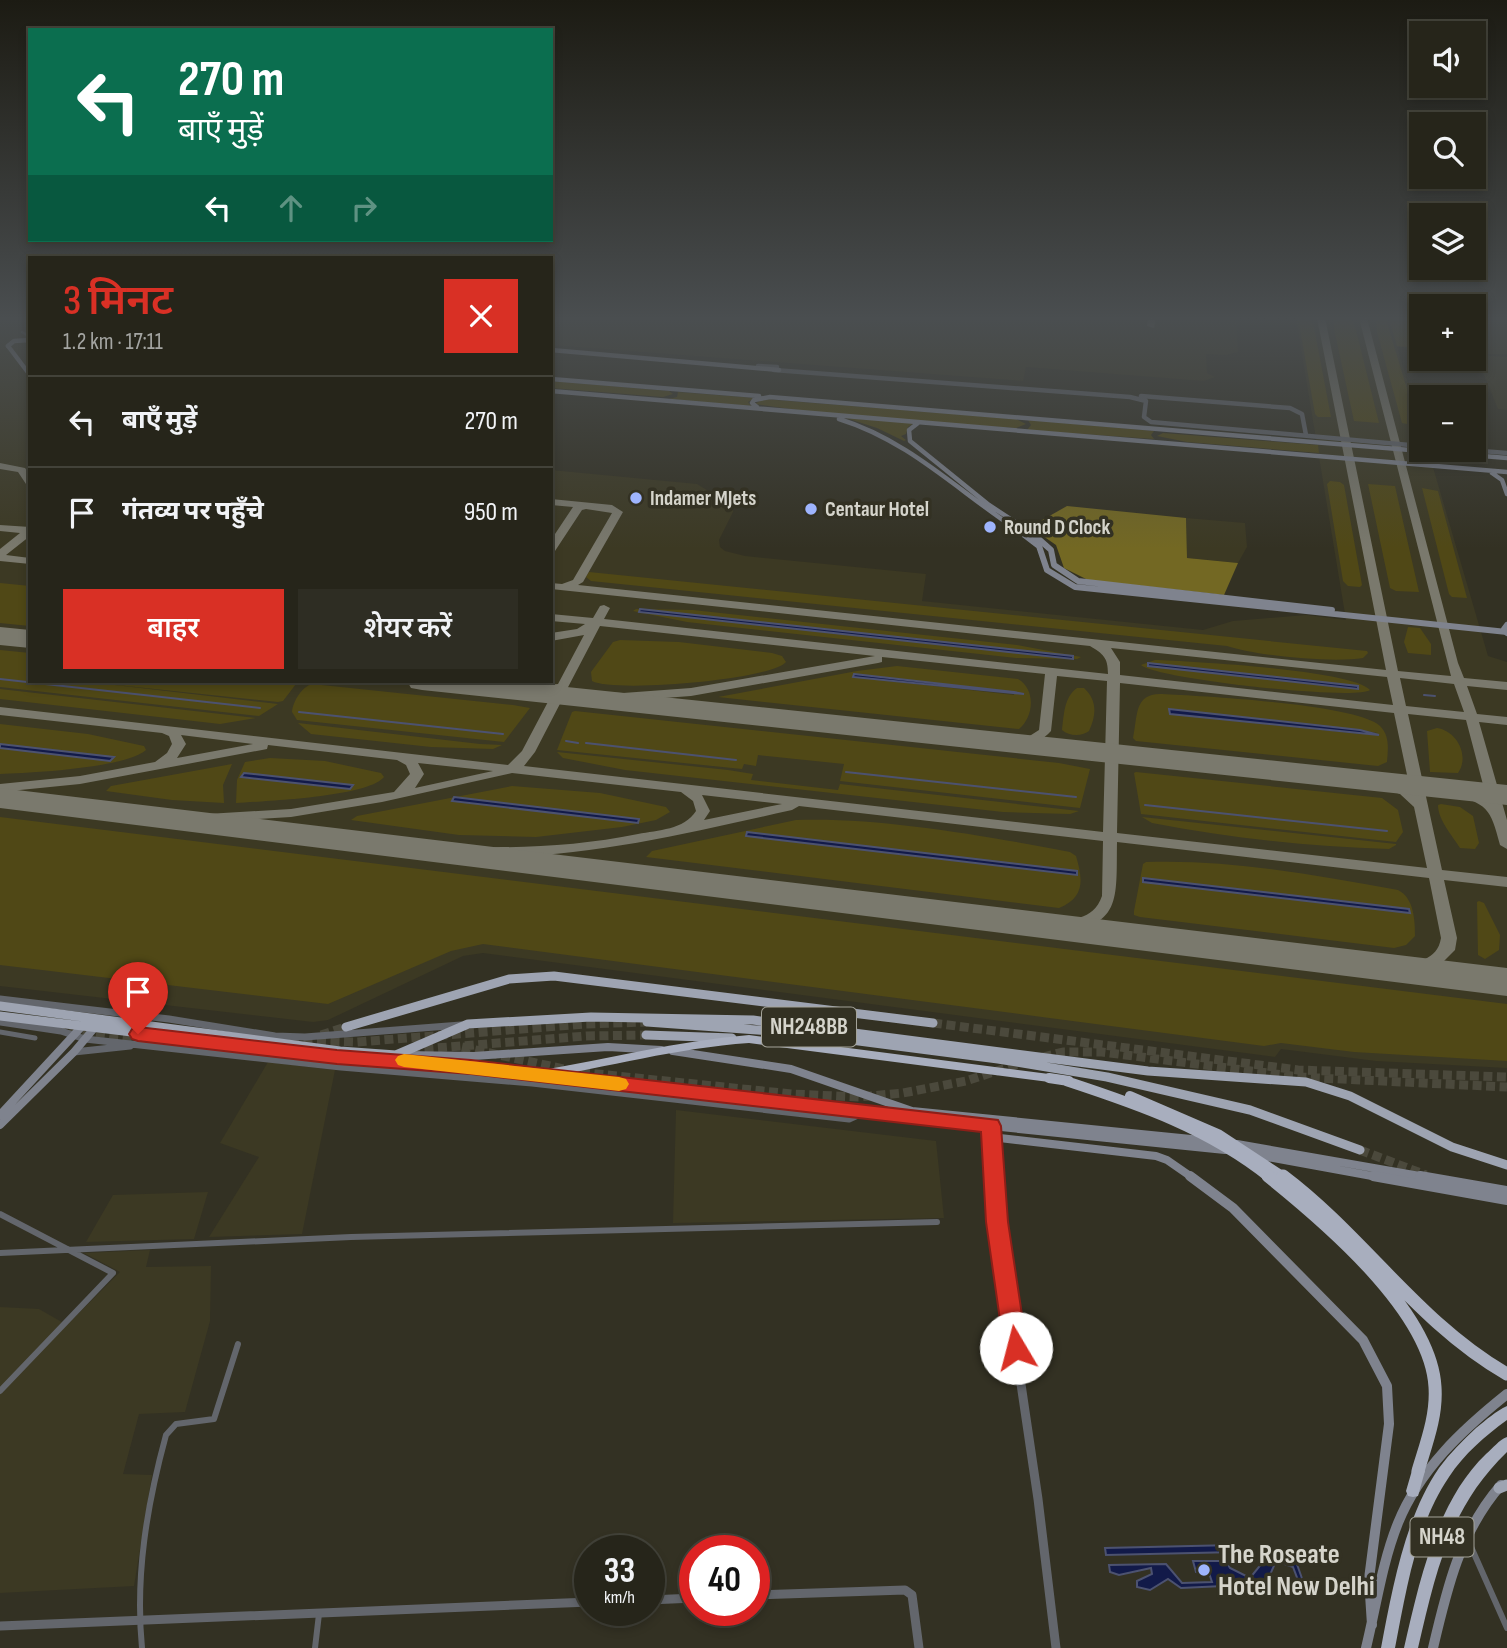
<!DOCTYPE html>
<html lang="hi">
<meta charset="utf-8">
<style>
body{margin:0;font-family:"Sofia Sans Condensed","Noto Sans Devanagari",sans-serif;background:#2e2d23;color:#f1f3f6;height:100vh;display:flex;flex-direction:column;font-size:26px;white-space:nowrap}
*{box-sizing:border-box;margin:0}
p{font-size:23px;color:#a4a5a2}
.icon{flex:none;width:38px;height:38px;fill:none;stroke:currentColor;stroke-width:2;stroke-linecap:round;stroke-linejoin:round}
.map{position:relative;flex:1;overflow:hidden}
.sheet{position:absolute;left:28px;top:256px;width:525px;height:427px;display:flex;flex-direction:column;background:#26251a;border-radius:0px;box-shadow:0 4px 10px #0003,0 0 0 2px #424239}
.sheet>*{flex:none}
.guide{position:absolute;left:28px;top:28px;width:525px;height:214px;border-radius:0px;box-shadow:0 4px 10px #0003,0 0 0 2px #424239;background:#0b6e4f;color:#fff;overflow:hidden}
.controls{position:absolute;left:1409px;top:21px;display:grid;gap:14px}
.controls a{display:grid;place-items:center;width:77px;height:77px;border-radius:0px;background:#26251a;box-shadow:0 4px 10px #0003,0 0 0 2px #424239;font-size:35px}
.speed{position:absolute;left:574px;top:1535px;display:flex;gap:14px;font-size:35px;font-weight:700;text-align:center}
.speed>*{display:grid;place-content:center;width:91px;height:91px;border-radius:50%;background:#26251a;box-shadow:0 4px 10px #0003,0 0 0 2px #424239;line-height:1}
.speed small{font-size:18px;font-weight:400}
.speed .limit{border:10px solid #d22;background:#fff;color:#111}
.pin{position:absolute;display:grid;place-items:center;width:60px;height:60px;color:#fff;margin:-72px -30px;border-radius:50% 50% 50% 0;rotate:-45deg;box-shadow:0 0 7px #0007}
.pin .icon{rotate:45deg}
.me{position:absolute;width:77px;margin:-38px;rotate:352deg;stroke-linejoin:round;filter:drop-shadow(0 0 5px #0008)}
.turn{display:flex;align-items:center;gap:24px;height:147px;padding:0 35px;font-size:32px}
.turn .icon{width:91px;height:91px;stroke-width:2.5}
.turn b{display:block;font-size:49px;line-height:60px}
.lanes{display:flex;align-items:center;height:66px;padding:0 35px;background:#0003;justify-content:center;gap:35px;direction:ltr}
.lanes .off{opacity:.35}
.round{display:grid;place-items:center;flex:none;width:74px;height:74px;border-radius:0px;background:#2e2d23}
.headline{display:flex;align-items:center;justify-content:space-between;height:119px;padding:0 35px}
h1{font-size:42px;font-weight:600;line-height:52px;color:#d93025}
.button{display:flex;gap:14px;margin-top:auto;padding:14px 35px}
.button a{flex:1;height:80px;border-radius:0px;background:#d93025;color:#fff;font-size:28px;font-weight:600;line-height:80px;text-align:center}
.button a+a{background:#2e2d23;color:#f1f3f6}
ul{padding:0;list-style:none}
li{display:flex;align-items:center;gap:21px;height:91px;padding:0 35px;border-top:2px solid #424239}
li div{flex:1}
li b{display:block;font-size:26px}
li em{font-style:normal}
.map>svg:first-child{display:block}
.built{fill:#3c3923}
.green{fill:#504816;fill-rule:evenodd}
.forest{fill:#736823}
.water{fill:#121a49;stroke:#4c5270;stroke-width:2}
.lines{fill:none;stroke-linecap:round;stroke-linejoin:round}
.stream{stroke:#4c5270;stroke-width:2}
.taxiway{fill:#7a796d;fill-rule:evenodd}
.runway{fill:#7a796d;fill-rule:evenodd}
.trunk-tunnel{stroke:#4b493c;stroke-width:9;stroke-dasharray:9 4.5;stroke-linecap:butt}
.minor-far2{stroke:#63666c;stroke-width:2.5}
.minor-far1{stroke:#63666c;stroke-width:5}
.minor{stroke:#63666c;stroke-width:6}
.tertiary-far2{stroke:#63666c;stroke-width:4.5}
.tertiary-far1{stroke:#63666c;stroke-width:7}
.tertiary{stroke:#63666c;stroke-width:9}
.secondary-far3{stroke:#7f838e;stroke-width:4.5}
.secondary-far2{stroke:#7f838e;stroke-width:6}
.secondary-far1{stroke:#7f838e;stroke-width:8}
.secondary{stroke:#7f838e;stroke-width:10}
.trunk-far1{stroke:#9ea4b2;stroke-width:9}
.trunk{stroke:#9ea4b2;stroke-width:11}
.motorway{fill:#a8aebe;fill-rule:evenodd}
.secondary-bridge-far1{stroke:#7f838e;stroke-width:4.5}
.secondary-bridge{stroke:#7f838e;stroke-width:6}
.motorway-bridge-far1{stroke:#a8aebe;stroke-width:10}
.motorway-bridge{stroke:#a8aebe;stroke-width:13}
.route{fill:#d93025;stroke:#8d1f18;stroke-width:2}
.slow{fill:#f59e0b}
.poi-dot{fill:#9eb4fd;stroke:#333123;stroke-width:2.5}
.labels{text-anchor:middle;dominant-baseline:central;stroke-width:7;stroke-linejoin:round;paint-order:stroke}
.far-poi-label{font-size:21px;font-weight:bold;fill:#d5d4cb;stroke:#333123;text-anchor:start}
.shield{fill:#333123;stroke:#a4a399;stroke-width:2}
.shield-label{font-size:23px;font-weight:bold;fill:#d5d4cb}
.near-poi-label{font-size:28px;font-weight:bold;fill:#d5d4cb;stroke:#333123;text-anchor:start}
</style>
<div class="map">
<svg width="1507" height="1648" viewBox="0 0 1507 1648">
<rect width="100%" height="100%" fill="#333123"/>
<!-- built -->
<path class="built" d="M0,318H30V681H551V470L697,484L733,506V512L719,540L720,547L725,551L745,556L926,574L922,601L1203,630L1233,621L1306,615L1346,620L1296,318H1421V348L1397,347L1421,427V450H1428L1488,656L1507,662V1068L1376,1061L1281,1049L1275,1057L483,953L463,956L328,1020L313,1022L0,986Z
M551,318H1236L1238,352L1226,355L1206,354L1207,373L1215,377L1204,381L1026,367L1023,381L551,345Z
M1474,318H1507V354H1474Z
M1476,355L1507,357V410L1498,409Z
M1186,518L1245,523L1247,547L1238,563L1187,558Z
M268,1062L335,1070L302,1234L209,1237L259,1157L220,1143Z
M676,1110L936,1141L944,1218L673,1223Z
M208,1192L194,1239L86,1242L113,1195Z
M150,1250L146,1267L211,1266L210,1321L185,1412L139,1414L123,1474L152,1475L134,1586L0,1593V1307L39,1309L67,1325L120,1272L84,1253Z"/>
<!-- green -->
<path class="green" d="M1298,318H1310L1314,327L1331,417H1318L1315,414Z
M1334,318H1351L1356,330L1379,423L1354,421L1334,329Z
M1376,318L1386,319L1418,426L1402,423L1377,332Z
M1395,318L1421,320V348L1397,346L1389,320Z
M551,381L669,391L673,394L663,397L551,388Z
M678,392L755,398L748,402L751,406L669,399L677,397Z
M763,399L1016,419L1026,424L1016,428L971,425L812,412L755,404Z
M846,418L914,423L908,427L906,434L901,436L906,440L904,441L877,428Z
M1028,420L1154,431L1151,435L1154,439L1027,430L1031,425Z
M1163,433L1318,445L1319,453L1187,442L1157,436Z
M1330,481L1340,482L1344,485L1362,585L1360,587L1348,586L1343,581L1327,484Z
M1368,484L1395,486L1419,592L1396,591L1390,588Z
M1422,488L1438,491L1467,598L1452,597L1449,594Z
M589,572L1367,651L1368,653L1363,658C1332,663 1257,656 1227,646L591,581L586,577Z
M0,583L30,586V626L0,623Z
M636,609L693,610L1017,645L1081,657L1077,659L1016,658L687,622L633,611Z
M1408,627L1420,628L1431,644V655L1408,653L1404,642Z
M620,640L679,642L772,653L782,656L786,662C771,680 614,693 592,681L591,672L613,642Z
M0,650L30,653V681H288L296,684L283,701L278,702L98,683L278,704L259,716L0,687Z
M1155,660C1188,661 1353,670 1370,690C1356,701 1156,679 1141,665Z
M897,666L1018,679C1036,689 1034,717 1019,729L718,697L857,671ZM854,674L1014,692V695L853,677Z
M312,684L513,705L530,708L504,742L297,720L292,712C293,701 302,687 312,684Z
M1077,688H1084C1098,701 1096,716 1089,731C1081,737 1069,736 1062,730C1064,715 1064,697 1077,688Z
M0,689L256,718L220,724L0,699Z
M1162,694C1201,696 1357,704 1380,726C1390,736 1388,749 1387,762L1378,766L1136,741L1133,738C1138,715 1134,693 1162,694ZM1169,710L1360,730L1378,733L1361,734L1170,714Z
M575,711L1059,763L1090,769L1080,808L840,781L844,764L758,755L756,766L744,764L742,769L557,750L572,712Z
M298,723L480,744L502,745L493,749L431,747L311,734Z
M0,724L88,734L144,746L146,750C125,768 31,773 0,774V748L110,761L113,758L0,744Z
M1437,728C1457,731 1470,756 1458,773L1430,772L1427,731Z
M557,752L728,770L753,774L751,780L838,790L840,784L1079,811L1070,814L1003,812L625,770L563,758Z
M270,758L325,761L381,773L384,777C368,797 265,801 236,803L237,780L245,762Z
M232,764L223,785L224,803L172,800L106,791L111,786Z
M1136,772L1382,798L1398,810L1403,832L1396,842L1141,814L1134,773Z
M512,786L600,793L666,807L670,812L656,820L622,827L536,837L459,835L351,820L357,816ZM454,798L639,819V820L638,823L452,801Z
M1441,804L1460,807L1473,816L1479,843L1475,849L1460,848C1452,835 1438,820 1438,805Z
M0,817L1507,1004V1061L1354,1052L1281,1043L1264,1046L483,944L451,951L328,1004L0,965Z
M1142,817L1396,844V845L1389,849C1309,847 1231,838 1152,823Z
M796,820C881,817 986,836 1070,852L1076,856C1083,880 1085,897 1059,908L646,857L652,851Z
M1146,862C1231,859 1315,875 1398,890C1414,898 1415,920 1415,936L1406,945L1394,948L1140,917L1134,915V911L1143,864ZM1143,879L1408,909L1410,912L1143,882Z
M1479,901L1484,903L1500,935L1499,950L1485,959L1478,955L1477,902Z"/>
<!-- forest -->
<path class="forest" d="M1067,506L1186,518L1187,558L1238,563L1224,595L1088,580L1064,568L1056,545L1030,527Z"/>
<!-- water -->
<path class="water" d="M640,609L1073,656V659L639,612Z
M1148,663L1358,686V689L1148,666Z
M854,674L1014,692L1024,694L853,677Z
M1169,709L1360,730L1379,735L1170,714Z
M0,744L114,757L110,761L0,748Z
M244,773L353,785L350,789L241,777Z
M454,797L639,819L638,823L452,801Z
M747,832L1077,871V875L746,836Z
M1143,878L1409,909L1410,913L1143,882Z
M1234,1545L1236,1552L1106,1555L1105,1548Z
M1293,1553L1305,1587L1301,1588L1293,1567L1276,1561L1266,1584L1181,1588L1168,1579L1150,1590L1137,1587V1581L1152,1574L1151,1568L1119,1575L1110,1572L1109,1565L1166,1564L1182,1583L1212,1582L1209,1573L1196,1572L1193,1561H1226L1230,1568L1250,1578L1263,1562L1262,1554Z"/>
<g class="lines">
<!-- stream -->
<path class="stream" d="M0,679L260,708
M1424,695L1435,696
M299,712L503,734
M566,741L578,743
M586,743L736,760
M846,772L1076,797
M1145,805L1387,831"/>
<!-- taxiway -->
<path class="taxiway" d="M1148,318H1156L1154,328L1147,326Z
M1317,318H1325L1398,671L1451,676L1359,318H1367L1458,663L1464,678L1507,682V690L1467,686L1477,714L1507,717V725L1479,722L1507,820V849L1500,845C1490,807 1488,805 1450,793L1448,790L1455,786L1486,796L1466,720L1408,714L1442,870L1507,877V887L1444,880L1457,938L1455,950L1436,969L1402,975L1396,974L1394,970L1396,966C1416,961 1437,962 1441,938L1429,878L1117,842C1116,899 1123,928 1054,932L1046,927L1049,923C1070,918 1093,922 1102,896L1103,841L799,806L792,810C688,833 589,858 481,857C459,856 433,858 412,852L410,849L412,846L417,845C491,849 565,849 638,834C658,830 684,830 696,811L693,801L681,792L512,773L382,802L291,817L207,822L120,817L113,813L120,809L207,814L291,809L394,792L410,774L406,765L397,760L268,745L267,749L262,750L80,784L0,792V784L80,776L155,762L167,753L172,744L169,736L162,733L0,715V707L508,765L522,751L550,698L543,697L542,693L525,695L519,691L525,687L558,684L584,635L551,641V633L577,629L585,624L551,621V614L593,618L600,606L604,605L610,608L604,619L1108,674C1108,657 1103,654 1090,646L551,589V583L562,584L573,580L612,513L586,509L582,510L555,551L551,552V540L573,507L551,505V499L612,505L623,512L583,582L578,585L1386,670ZM600,626L875,656L691,688L623,693L566,691ZM1111,648L1387,677L1393,705L1120,675V662ZM882,657L1045,674L1039,730L1028,737L1004,740L1002,743C1017,754 1040,743 1051,731L1057,676L1107,681L1103,832L524,766L535,752L563,698L623,701L691,696L878,663L882,662ZM1400,678L1454,684L1464,712L1406,706ZM1120,683L1394,713L1410,789L1380,778L1373,782L1375,785L1400,794L1414,807L1427,868L1117,833ZM181,735L253,744L177,758L186,744ZM418,763L493,771L415,788L424,774ZM702,795L782,804L704,820L710,811Z
M0,463L25,468L30,475V485L26,484L18,472L0,469Z
M0,525L30,527V536L6,555L30,558V564L0,561V549L20,533L0,531Z
M1507,974V984L1488,985L1486,981L1488,977Z"/>
<!-- runway -->
<path class="runway" d="M0,627L30,630V648L0,645Z
M407,681H509L1507,785V805L422,690L411,688Z
M0,788L1507,968V996L0,808Z"/>
<!-- trunk-tunnel -->
<path class="trunk-tunnel" d="M933,1023L1298,1070L1507,1077
M56,1027L292,1058L311,1057
M321,1035L346,1027
M290,1040L357,1042L585,1024L647,1022
M462,1047L578,1072L792,1094L859,1097L903,1093L966,1081L1021,1063
M411,1050L586,1036L646,1035
M1043,1057L1063,1052H1102L1299,1077L1507,1087
M1360,1150L1426,1175"/>
<!-- minor-far2 -->
<path class="minor-far2" d="M22,332L30,337"/>
<!-- minor-far1 -->
<path class="minor-far1" d="M0,1032L35,1038"/>
<!-- minor -->
<path class="minor" d="M0,1214L113,1273L0,1391
M0,1253L351,1237L937,1222
M1468,1540L1507,1628
M142,1648C135,1575 147,1505 166,1435L176,1424L214,1419L238,1344
M315,1648L319,1614"/>
<!-- tertiary-far2 -->
<path class="tertiary-far2" d="M758,366L777,367
M774,370L1130,397L1146,401L1144,417L1151,422L1421,446
M1141,396L1290,408L1302,414L1306,435
M1469,450L1507,453"/>
<!-- tertiary-far1 -->
<path class="tertiary-far1" d="M0,999L169,1019L275,1036L305,1037L461,1025
M0,1022L61,1031L85,1039L341,1067L532,1083L849,1119L862,1113
M74,1052L130,1046
M991,1126L994,1178"/>
<!-- tertiary -->
<path class="tertiary" d="M994,1176L997,1222L1038,1499L1056,1648
M754,1595L905,1590L912,1595L919,1648
M649,1600L695,1598
M0,1626L590,1602"/>
<!-- secondary-far3 -->
<path class="secondary-far3" d="M8,346L30,375
M551,350L779,370
M551,379L759,396
M551,391L1507,472
M757,407L752,403L754,400L770,397L1507,458
M839,419C911,441 962,495 1025,535
M918,423L909,430L910,441L989,505L1035,535
M1492,473L1502,480L1507,494"/>
<!-- secondary-far2 -->
<path class="secondary-far2" d="M1022,533L1039,546L1047,570L1075,587L1507,632
M1032,533L1051,550L1054,565L1078,581L1332,610"/>
<!-- secondary-far1 -->
<path class="secondary-far1" d="M673,1051L791,1069L912,1111L1211,1141
M401,1055L474,1056L608,1047L661,1050
M545,1076L863,1113L1225,1150
M0,1115L85,1023
M0,1125L74,1052L96,1026
M991,1137L1156,1156L1167,1160L1193,1178
M1237,1144L1431,1178
M1251,1154L1383,1178"/>
<!-- secondary -->
<path class="secondary" d="M1190,1176L1233,1208L1363,1340L1387,1386L1389,1424L1369,1579L1372,1625
M1373,1176L1507,1200
M1420,1176L1507,1191
M1366,1648C1376,1607 1382,1563 1398,1523C1420,1469 1462,1430 1507,1394
M1433,1648C1447,1588 1460,1532 1501,1485"/>
<!-- trunk-far1 -->
<path class="trunk-far1" d="M0,1006L340,1051L396,1055L468,1024L591,1017L753,1020L1148,1071L1306,1082L1350,1096L1452,1147L1507,1165
M0,1016L337,1057L440,1063L537,1075
M647,1022L797,1033L998,1059L1107,1077L1250,1110L1360,1150
M346,1027L509,979L554,976L933,1023
M646,1035L732,1038"/>
<!-- trunk -->
<path class="trunk" d="M1499,1488L1507,1485"/>
<!-- motorway -->
<path class="motorway" d="M749,1035L1049,1074L1053,1075L1054,1078L1053,1081L1049,1082L749,1043C677,1048 608,1067 537,1079L533,1078L532,1075L533,1072L537,1071C608,1059 677,1041 749,1035Z
M1507,1406V1420C1485,1436 1464,1454 1449,1477C1416,1525 1406,1592 1395,1648H1381C1392,1590 1405,1517 1439,1468C1450,1453 1463,1440 1476,1428C1486,1420 1496,1411 1507,1406Z
M1507,1437V1452C1449,1508 1436,1572 1418,1648H1404C1419,1583 1436,1502 1486,1454C1493,1448 1499,1440 1507,1437Z
M1418,1465L1423,1467L1425,1471L1418,1496L1413,1497L1408,1496L1406,1491L1413,1467Z"/>
<!-- secondary-bridge-far1 -->
<path class="secondary-bridge-far1" d="M8,346L14,341L30,340"/>
<!-- secondary-bridge -->
<path class="secondary-bridge" d="M1507,625L1504,629L1507,633"/>
<!-- motorway-bridge-far1 -->
<path class="motorway-bridge-far1" d="M1049,1078L1069,1081
M1066,1081C1139,1105 1209,1129 1270,1178
M1130,1096L1218,1134L1285,1178"/>
<!-- motorway-bridge -->
<path class="motorway-bridge" d="M1268,1176C1324,1221 1431,1311 1435,1387C1437,1416 1426,1444 1418,1471
M1283,1176C1363,1236 1419,1324 1507,1374"/>
</g>
<!-- sky -->
<linearGradient id="sky" x2="0" y2="1"><stop stop-color="#1c1b13"/><stop offset="0.58" stop-color="#4a4e50"/><stop offset="1" stop-color="#4a4e50" stop-opacity="0"/></linearGradient>
<rect width="1507" height="549" fill="url(#sky)"/>
<!-- route -->
<path class="route" d="M138,1027L337,1050L471,1060L998,1120L1001,1126L1008,1222L1027,1348L1024,1355L1016,1358L1008,1355L1004,1348L986,1222L981,1132L471,1074L337,1064L138,1041L132,1039L129,1034L132,1029Z"/>
<!-- slow -->
<path class="slow" d="M404,1054L619,1077L626,1079L629,1084L626,1089L619,1091L404,1067L398,1065L395,1060L398,1056Z"/>
<!-- markers -->
<g class="poi-dot">
<circle cx="636" cy="498" r="7"/>
<circle cx="811" cy="509" r="7"/>
<circle cx="990" cy="527" r="7"/>
<circle cx="1204" cy="1570" r="7"/>
</g>
<g class="labels">
<!-- far-poi labels -->
<g class="far-poi-label">
<text x="650" y="498">Indamer MJets</text>
<text x="825" y="509">Centaur Hotel</text>
<text x="1004" y="527">Round D Clock</text>
</g>
<!-- shield labels -->
<g class="shield">
<rect x="762" y="1007.5" width="94" height="39" rx="5"/>
<rect x="1410.5" y="1517.5" width="63" height="39" rx="5"/>
</g>
<g class="shield-label">
<text x="809" y="1027">NH248BB</text>
<text x="1442" y="1537">NH48</text>
</g>
<!-- near-poi labels -->
<g class="near-poi-label">
<text x="1218" y="1554">The Roseate<tspan x="1218" dy="32">Hotel New Delhi</tspan></text>
</g>
</g>
</svg>
<div class="controls">
<a><svg class="icon" aria-label="sound" viewBox="0 0 24 24"><path d="M4 9h4l5-4v14l-5-4H4zM17 9q2 3 0 6"/></svg></a>
<a><svg class="icon" aria-label="search" viewBox="0 0 24 24"><circle cx="10" cy="10" r="6"/><path d="M15 15l6 6"/></svg></a>
<a><svg class="icon" aria-label="layers" viewBox="0 0 24 24"><path d="M12 4l9 5-9 5-9-5zM3 14l9 5 9-5"/></svg></a>
<a>+</a>
<a>−</a>
</div>
<div class="speed"><div>33<small>km/h</small></div><div class="limit">40</div></div>
<div class="pin" style="left:138px;top:1034px;background:#d93025"><svg class="icon" aria-label="arrive" viewBox="0 0 24 24"><path d="M6 21V4h12l-3 4 3 4H6"/></svg></div>
<svg class="me" style="left:1016px;top:1348px" viewBox="-20 -20 40 40"><circle r="19" fill="#fff"/><path d="M0-13L10 11 0 6-10 11z" fill="#d93025"/></svg>
<div class="guide">
<div class="turn"><svg class="icon" aria-label="left" viewBox="0 0 24 24"><path d="M17 20v-9H6M10 6l-5 5 5 5"/></svg><div><b>270 m</b>बाएँ मुड़ें</div></div>
<div class="lanes"><svg class="icon" aria-label="left" viewBox="0 0 24 24"><path d="M17 20v-9H6M10 6l-5 5 5 5"/></svg><svg class="icon off" aria-label="ahead" viewBox="0 0 24 24"><path d="M12 20V5M6 11l6-6 6 6"/></svg><svg class="icon off" aria-label="right" viewBox="0 0 24 24"><path d="M7 20v-9h11M14 6l5 5-5 5"/></svg></div>
</div>
<section class="sheet">
<div class="headline"><div><h1>3 मिनट</h1><p>1.2 km · 17:11</p></div><a class="round" style="background:#d93025;color:#fff"><svg class="icon" aria-label="close" viewBox="0 0 24 24"><path d="M6 6l12 12M18 6L6 18"/></svg></a></div>
<ul>
<li><svg class="icon" aria-label="left" viewBox="0 0 24 24"><path d="M17 20v-9H6M10 6l-5 5 5 5"/></svg><div><b>बाएँ मुड़ें</b></div><em>270 m</em></li>
<li><svg class="icon" aria-label="arrive" viewBox="0 0 24 24"><path d="M6 21V4h12l-3 4 3 4H6"/></svg><div><b>गंतव्य पर पहुँचे</b></div><em>950 m</em></li>
</ul>
<div class="button"><a>बाहर</a><a>शेयर करें</a></div>
</section>
</div>
